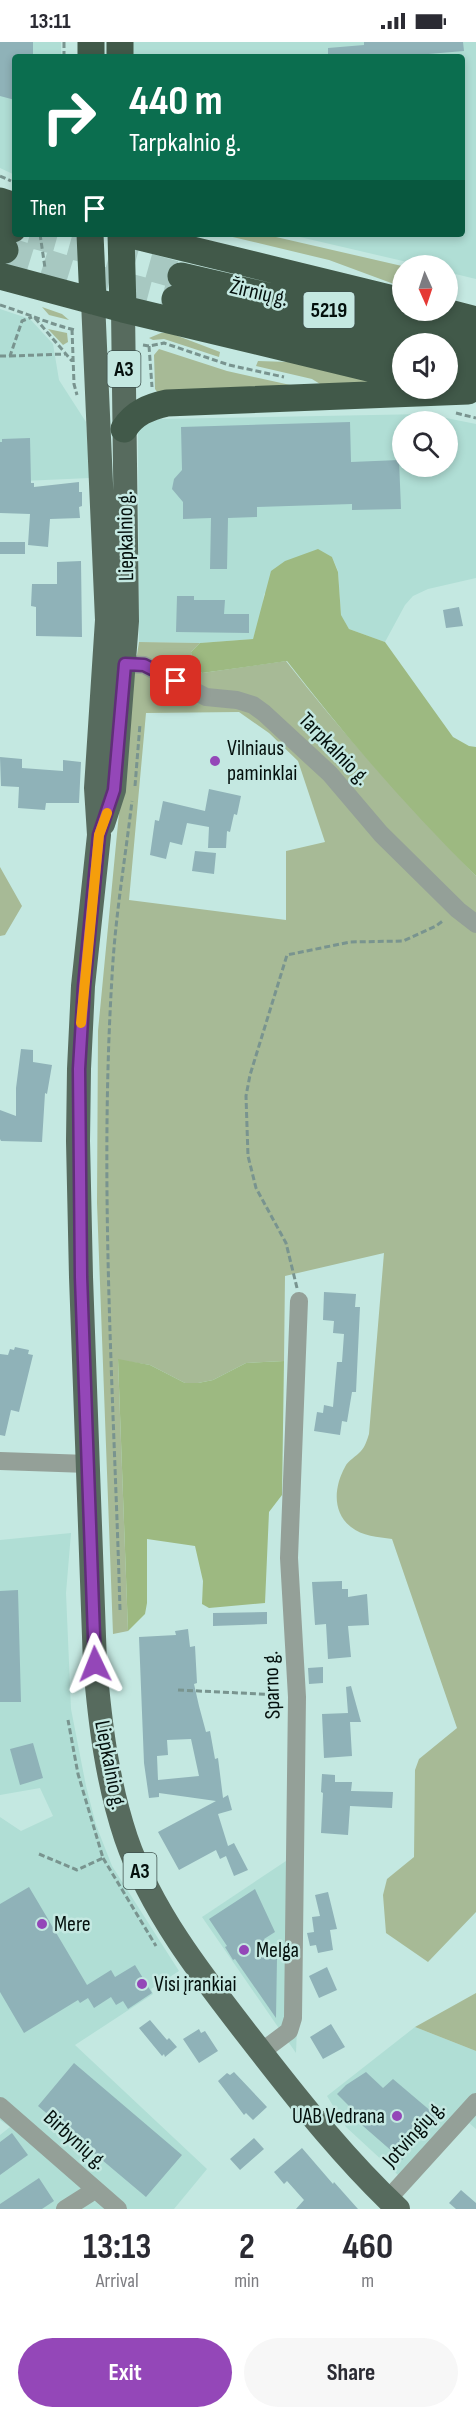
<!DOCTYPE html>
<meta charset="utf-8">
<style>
body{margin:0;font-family:"Sofia Sans Condensed",sans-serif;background:#f7f7f7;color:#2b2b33;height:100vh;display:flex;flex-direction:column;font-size:22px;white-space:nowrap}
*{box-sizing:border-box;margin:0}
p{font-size:20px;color:#7c7c81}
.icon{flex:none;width:33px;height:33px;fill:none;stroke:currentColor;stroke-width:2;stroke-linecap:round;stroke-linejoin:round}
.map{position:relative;height:2167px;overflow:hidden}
.details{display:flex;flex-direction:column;background:#fff;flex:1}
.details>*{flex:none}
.hud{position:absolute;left:12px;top:12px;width:453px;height:183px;border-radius:6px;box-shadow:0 3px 9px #0003;background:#0b6e4f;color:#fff;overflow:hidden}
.needle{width:39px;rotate:177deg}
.buttons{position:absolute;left:392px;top:213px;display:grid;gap:12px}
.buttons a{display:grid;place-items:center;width:66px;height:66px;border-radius:50%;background:#fff;box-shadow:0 3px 9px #0003;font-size:30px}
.pin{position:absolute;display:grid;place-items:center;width:51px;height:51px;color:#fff;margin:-26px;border-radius:12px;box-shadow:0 3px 9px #0006}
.me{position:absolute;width:66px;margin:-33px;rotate:358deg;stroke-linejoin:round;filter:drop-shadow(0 0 4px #0008)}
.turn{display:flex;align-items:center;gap:21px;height:126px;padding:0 18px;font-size:27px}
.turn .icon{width:78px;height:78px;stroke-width:2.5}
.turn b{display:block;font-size:42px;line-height:51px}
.then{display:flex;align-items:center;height:57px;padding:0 18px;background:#0003;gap:12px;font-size:22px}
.eta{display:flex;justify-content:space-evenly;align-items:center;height:102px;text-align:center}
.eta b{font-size:36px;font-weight:700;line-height:42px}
.primary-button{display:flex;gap:12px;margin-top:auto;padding:12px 18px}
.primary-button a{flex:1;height:69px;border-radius:36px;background:#9447b8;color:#fff;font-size:24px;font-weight:700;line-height:69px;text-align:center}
.primary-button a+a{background:#f7f7f7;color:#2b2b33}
.status{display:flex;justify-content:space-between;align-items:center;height:42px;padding:0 30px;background:#fff;direction:ltr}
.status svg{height:16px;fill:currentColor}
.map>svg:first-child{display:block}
.built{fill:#b0ded5;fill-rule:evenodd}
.green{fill:#a7ba96;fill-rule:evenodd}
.forest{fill:#9db981}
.building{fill:#8fb2b8;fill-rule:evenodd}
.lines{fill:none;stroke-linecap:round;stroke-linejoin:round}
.highway-tunnel{stroke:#a7c8c1;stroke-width:27;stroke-dasharray:27 14;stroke-linecap:butt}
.path{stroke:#79948f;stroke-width:3;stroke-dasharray:6 3;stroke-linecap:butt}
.minor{stroke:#94a098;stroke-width:18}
.major{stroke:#576b5e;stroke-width:24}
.highway{stroke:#415949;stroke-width:27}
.route-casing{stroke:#602e78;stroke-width:15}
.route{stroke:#9447b8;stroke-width:10}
.slow{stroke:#f59e0b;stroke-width:10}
.poi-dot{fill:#9447b8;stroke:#c4e8e1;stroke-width:2}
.labels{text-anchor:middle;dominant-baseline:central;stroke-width:5;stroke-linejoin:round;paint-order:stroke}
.shield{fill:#c4e8e1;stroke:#3e514d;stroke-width:1.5}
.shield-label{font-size:21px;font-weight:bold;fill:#04100d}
.street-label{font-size:22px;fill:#04100d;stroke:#c4e8e1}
.poi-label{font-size:22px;fill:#04100d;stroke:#c4e8e1;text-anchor:start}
</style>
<div class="status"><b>13:11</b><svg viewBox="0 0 49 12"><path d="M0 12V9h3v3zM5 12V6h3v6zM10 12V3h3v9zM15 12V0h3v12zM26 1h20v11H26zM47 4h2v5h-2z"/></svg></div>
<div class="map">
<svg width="476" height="2167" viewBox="0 0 476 2167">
<rect width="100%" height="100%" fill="#c4e8e1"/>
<!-- built -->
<path class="built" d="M0,0H61V15H15V133L0,126Z
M132,0H476V237L447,230V224L420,223L287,192H462V15H133Z
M0,267L30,277L53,302L59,338L86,380L90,436L0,440Z
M426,372L476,382V536L428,547L413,554L405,563L385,600L349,587L341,574L338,529L332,515L264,552L262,569L253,597L200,601L139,600L138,386L159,377ZM402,380H447V424H402Z
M71,1491L66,1551L71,1667L86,1744L96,1783L112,1824L179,1929L151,1947L153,1952L75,2003L207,2127L174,2167H0V2093L10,2085L0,2078V1775L21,1789L53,1774L40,1746L0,1753V1498Z
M304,1807L296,2011L202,1875Z
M415,1985L476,2009V2087L469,2081L411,2145L346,2085L327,2054Z"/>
<!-- green -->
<path class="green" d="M220,192H263L402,224V245L329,218Z
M42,265L62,272L69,278L49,273Z
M48,287L67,291L68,300L63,303Z
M161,291H170L220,310L219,315L164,297L153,298L149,296Z
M159,307L227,329L304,346L161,355L155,347L154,313Z
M258,319L289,320L402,345L320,342L312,337L256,324Z
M139,600L200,601L191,610L193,624L202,631L286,619C345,695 410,765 476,834V1870L428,1920L386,1891L383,1853L387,1837L414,1815L415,1728L419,1717L457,1686L392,1497C378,1495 362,1494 351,1485C332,1470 334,1445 345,1425C348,1418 356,1415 361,1409C365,1405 367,1398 369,1392L384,1211L285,1234L284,1319L246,1321L213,1338L198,1341H185L150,1323L118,1318L128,1589L113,1592L97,1161L98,989L130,657ZM239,670L269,691L298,719L325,800L286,809V878L129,858L146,671Z
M0,825L22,864L5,893L0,894Z
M476,1951V2009L415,1985Z"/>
<!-- forest -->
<path class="forest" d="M318,507L332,515L338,530L341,573L349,587L385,600L453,695L469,704L476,705V834C408,767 345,694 287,619L202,631L193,624L191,610L200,601L253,597L271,529L285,519Z
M118,1317L150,1323L185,1341H198L213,1338L246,1321L284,1319L282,1453L269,1470L265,1561L209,1566L202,1562L203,1539L195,1504L147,1497V1561L145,1572L128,1589Z"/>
<!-- building -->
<path class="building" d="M0,0H33V15H15V58L0,54Z
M364,0H463L464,9L393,15H328V6L364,3Z
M350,380L351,420L399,418L401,467L352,468V462L257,465V475L228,476L227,527H210L211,476L183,477V460L172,447L174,437L182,428L181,385Z
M30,396L31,441H34V445L79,440V450H82V464L79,465L80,476L50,477L48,505L28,503L30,472L0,471V400H2V397Z
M0,500H25V512H0Z
M81,519L82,595L36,594V565L31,564L32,542H57V520Z
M177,554H194V558H225L224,572H249V591L176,590Z
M459,565L463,584L446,586L443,568Z
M0,715L22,717V726L63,729V718L81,720L79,761H46L45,768L18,766L19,745L1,744Z
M209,747L241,754L237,773L234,772L230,790L227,789L226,806H208L209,785L187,781L182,803L170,800L166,817L150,813L155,778L159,779L163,759L205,769Z
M195,809L216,811L214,832L192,829Z
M21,1007L33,1008V1020L52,1023L47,1052L45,1051L42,1100L1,1099L0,1097V1068L16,1074V1046Z
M324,1250L356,1252L355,1265H360L356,1350H352L347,1380L342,1379L340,1393L314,1389L317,1370L323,1371L324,1363L333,1365L337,1320H342L344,1292L333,1291L334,1279L323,1278Z
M15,1305L29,1308L28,1312L33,1313L19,1370L11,1368L5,1394L0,1393V1312L8,1313L10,1307L14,1308Z
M342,1539V1547H348V1555L367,1552L369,1583L348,1584L351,1615L328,1617L326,1582L315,1583L312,1540Z
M18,1548L21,1660H0V1549Z
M267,1570V1582L213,1584V1571Z
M188,1587L190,1605L195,1604L197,1641L194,1642L199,1664L206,1690L210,1689L215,1717L218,1716L223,1756L228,1753L232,1768L218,1772L228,1804L234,1801L248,1828L234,1834L226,1814L220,1817L216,1808L179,1828L158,1790L216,1759L159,1751V1755L149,1756L144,1721L139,1595L176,1593L175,1589ZM191,1697L199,1734L158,1738L157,1714L168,1713L167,1698Z
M323,1625V1641L309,1642L308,1626Z
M351,1644L361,1680H350L352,1714L324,1716L322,1672L348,1671L346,1645Z
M33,1701L43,1736L20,1743L10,1707Z
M322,1732L335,1733V1740H352L351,1749L393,1750L392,1766L350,1764L348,1793L321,1791L323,1751L321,1750Z
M29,1845L87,1943L111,1928L115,1935L135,1923L152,1951L128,1967L123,1959L116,1963L111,1955L94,1966L88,1956L80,1961L78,1958L24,1991L0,1950V1862Z
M255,1847L275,1890L264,1897L277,1916L276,1976L235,1917L233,1918L225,1905L227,1904L209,1877Z
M328,1850L337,1887L330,1888L333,1908L318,1911L316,1903L310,1904L307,1891L314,1890L312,1875L320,1874L315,1853Z
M327,1925L337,1948L319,1956L309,1934Z
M150,1978L167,1998L169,1996L177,2005L165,2015L164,2012L162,2014L139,1986Z
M331,1982L345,2005L323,2017L310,1995Z
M199,1987L201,1991L205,1989L218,2009L199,2021L183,1997Z
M74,2021L182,2113L146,2155L38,2064Z
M234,2030L267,2065L253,2078L246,2071L244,2073L218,2039L227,2031L230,2033Z
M366,2030L383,2046L393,2037L439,2076L402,2118L355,2077L358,2073L337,2052L346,2043Z
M12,2091L28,2113L0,2133V2100Z
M254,2096L264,2107L240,2128L230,2117Z
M302,2106L333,2142L334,2140L358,2167H296L304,2158L287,2139L284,2142L274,2130Z
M39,2136L54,2159L42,2167H0V2162Z
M461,2148L476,2161V2167H456L449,2161Z"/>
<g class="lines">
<!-- highway-tunnel -->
<path class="highway-tunnel" d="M30,192L181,234
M5,208L98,237L175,257"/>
<!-- path -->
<path class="path" d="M64,15V0
M0,134L11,139
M40,192L45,226
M0,263C26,271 49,282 75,288
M35,276L72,319
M72,287L74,342L77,353
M143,303L149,304L164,301L229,323L284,335
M149,304L152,345
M0,314H10L22,279L32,275
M10,314L65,312
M456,371L476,376
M135,744L140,682
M297,1246L286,1201L256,1146L248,1114L246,1054L250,1033L287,913L350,900L403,899L436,884L444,878
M120,1568C114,1357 99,1145 112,935C115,876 125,818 132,759
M178,1648L281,1653
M39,1812L77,1828L103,1816L78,1732L68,1678
M103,1816L156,1904"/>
<!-- minor -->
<path class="minor" d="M125,622L144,623L206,655L237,658L253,663L264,671L330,732L381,792L458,868L476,882
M0,1419L88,1422
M261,2010L289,1989L293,1976L297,1655L289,1516L299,1259
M0,2064L118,2167
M388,2157L476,2060
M65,2167L95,2148"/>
<!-- major -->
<path class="major" d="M93,259L107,578L96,746L99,793L83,944L79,1027L78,1099L81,1235L95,1622C100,1681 107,1739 126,1796C153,1875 210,1944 261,2010C303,2064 347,2119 398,2167
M103,782L114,748L127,579L123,267"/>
<!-- highway -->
<path class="highway" d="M120,0V15
M91,15V0
M0,159L15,164
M0,182L13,187
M90,192L93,259
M121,192L123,267
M127,192L402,259
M0,206L5,208
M0,234L123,267L402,334
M181,234L476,302
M175,257L402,309
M438,268L476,278
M447,320L476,327
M124,387C134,371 149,365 167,361L468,349"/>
</g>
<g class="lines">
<defs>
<path id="route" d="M95,1622L81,1235L79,1027L84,944L99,793L114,748L125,622L144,623L176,639"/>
</defs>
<!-- route casing -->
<use href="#route" class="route-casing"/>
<!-- route -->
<use href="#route" class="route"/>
<!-- slow -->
<path class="slow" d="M81,981L99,793L107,771"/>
</g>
<!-- markers -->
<g class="poi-dot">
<circle cx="215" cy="719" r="6"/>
<circle cx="42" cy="1882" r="6"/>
<circle cx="244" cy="1908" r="6"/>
<circle cx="142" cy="1942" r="6"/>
<circle cx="397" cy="2074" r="6"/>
</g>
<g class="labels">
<!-- shield labels -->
<g class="shield">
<rect x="303.5" y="250" width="51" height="36" rx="4.5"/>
<rect x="107.5" y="309" width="33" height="36" rx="4.5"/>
<rect x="123.5" y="1811" width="33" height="36" rx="4.5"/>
</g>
<g class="shield-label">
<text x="329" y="268">5219</text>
<text x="124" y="327">A3</text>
<text x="140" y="1829">A3</text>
</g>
<!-- street labels -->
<g class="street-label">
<text transform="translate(259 251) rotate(13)">Žirnių g.</text>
<text transform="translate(126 494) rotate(-91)">Liepkalnio g.</text>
<text transform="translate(334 707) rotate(46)">Tarpkalnio g.</text>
<text transform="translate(272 1643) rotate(-92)">Sparno g.</text>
<text transform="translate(110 1723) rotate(79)">Liepkalnio g.</text>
<text transform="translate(414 2092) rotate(-48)">Jotvingių g.</text>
<text transform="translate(75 2098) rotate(42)">Birbynių g.</text>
</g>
<!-- poi labels -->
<g class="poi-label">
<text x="227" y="706">Vilniaus<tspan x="227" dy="25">paminklai</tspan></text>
<text x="54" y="1882">Mere</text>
<text x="256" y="1908">Melga</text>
<text x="154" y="1942">Visi įrankiai</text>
<text x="385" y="2074" text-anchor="end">UAB Vedrana</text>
</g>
</g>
</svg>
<div class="buttons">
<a><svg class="needle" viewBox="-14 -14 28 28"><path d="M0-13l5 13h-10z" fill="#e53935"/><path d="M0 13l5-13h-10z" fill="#7c7c81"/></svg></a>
<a><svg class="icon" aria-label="sound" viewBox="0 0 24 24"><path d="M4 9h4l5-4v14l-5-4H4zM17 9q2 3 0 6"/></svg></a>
<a><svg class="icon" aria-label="search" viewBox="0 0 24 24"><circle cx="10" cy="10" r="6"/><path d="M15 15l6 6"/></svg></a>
</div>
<div class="pin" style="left:176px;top:639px;background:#d93025"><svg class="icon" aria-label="arrive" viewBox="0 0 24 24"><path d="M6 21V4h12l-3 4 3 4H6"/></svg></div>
<svg class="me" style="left:95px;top:1622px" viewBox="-20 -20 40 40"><path d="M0-17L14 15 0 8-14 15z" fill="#9447b8" stroke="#fff" stroke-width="4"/></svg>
<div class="hud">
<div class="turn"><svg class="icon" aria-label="right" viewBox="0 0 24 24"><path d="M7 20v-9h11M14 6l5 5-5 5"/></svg><div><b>440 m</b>Tarpkalnio g.</div></div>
<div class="then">Then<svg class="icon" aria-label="arrive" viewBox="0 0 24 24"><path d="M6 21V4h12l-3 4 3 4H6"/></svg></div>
</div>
</div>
<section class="details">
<div class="eta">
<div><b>13:13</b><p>Arrival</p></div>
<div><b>2</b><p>min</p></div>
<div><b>460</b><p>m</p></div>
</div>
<div class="primary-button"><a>Exit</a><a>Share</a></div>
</section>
